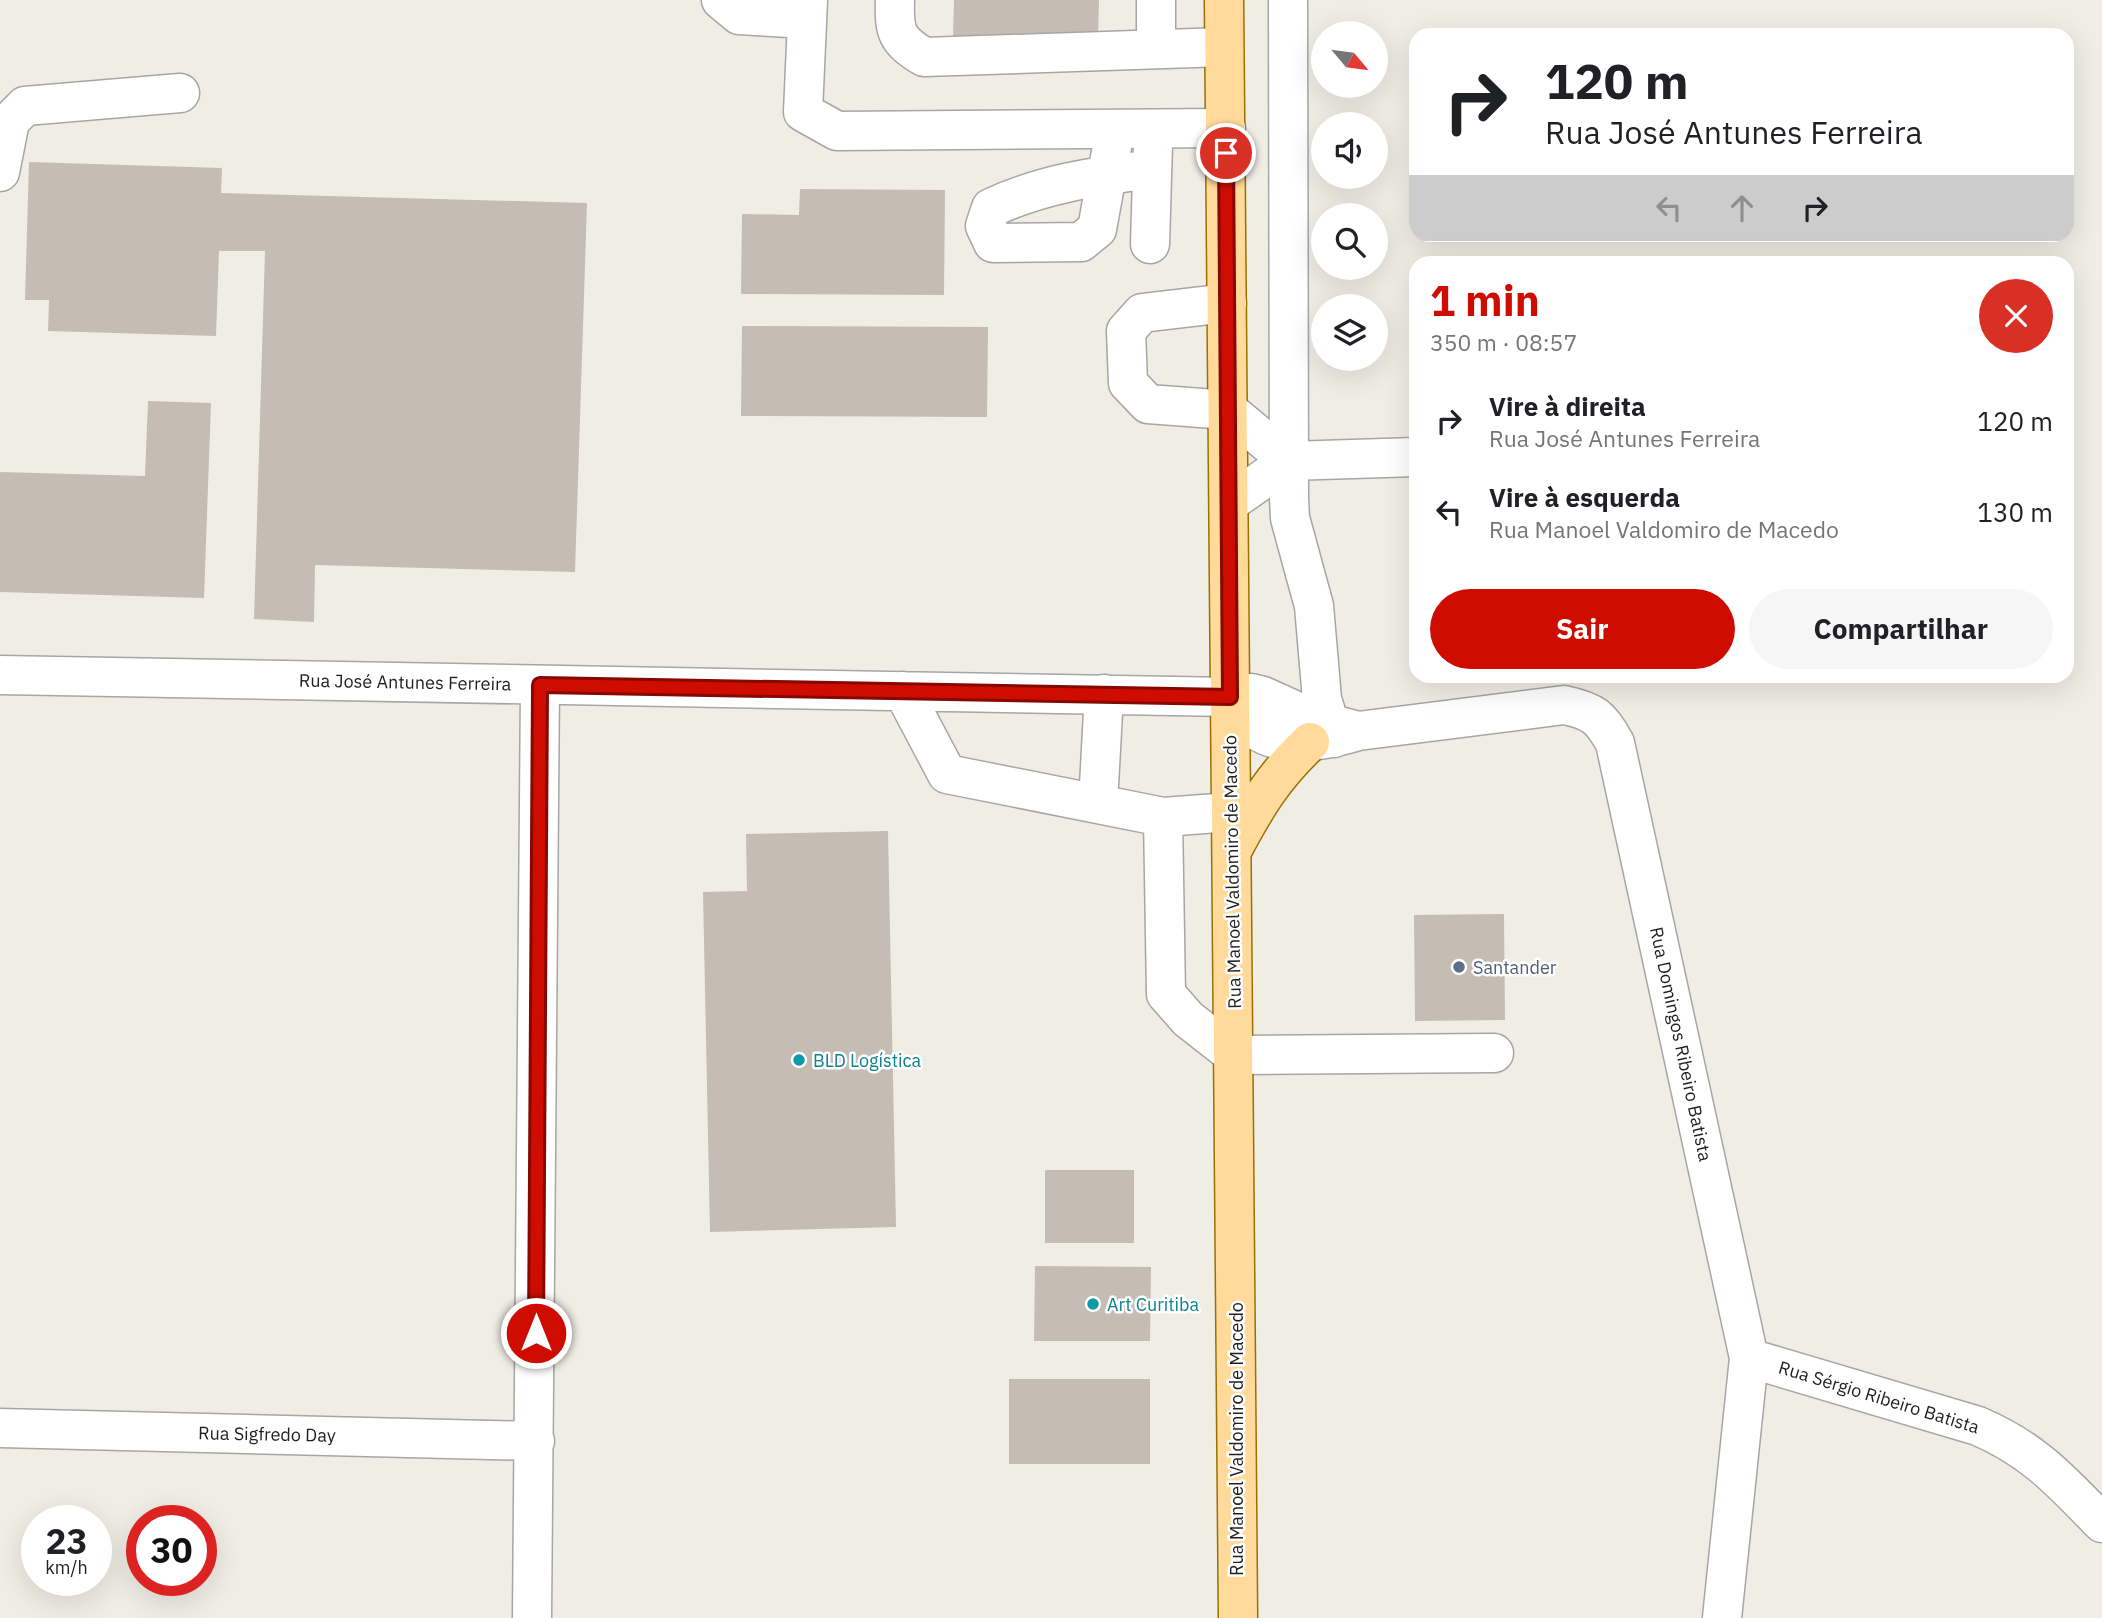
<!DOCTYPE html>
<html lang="pt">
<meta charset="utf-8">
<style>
body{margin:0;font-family:"IBM Plex Sans",sans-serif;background:#f6f6f6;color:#202124;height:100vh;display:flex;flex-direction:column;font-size:26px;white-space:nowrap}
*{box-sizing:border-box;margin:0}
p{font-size:23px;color:#757577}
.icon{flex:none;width:38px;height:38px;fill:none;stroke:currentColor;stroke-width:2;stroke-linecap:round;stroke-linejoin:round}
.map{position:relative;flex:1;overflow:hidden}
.drawer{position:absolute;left:1409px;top:256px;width:665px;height:427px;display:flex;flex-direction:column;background:#fff;border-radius:21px;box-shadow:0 7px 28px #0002}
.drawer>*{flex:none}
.banner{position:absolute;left:1409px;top:28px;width:665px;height:214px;border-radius:21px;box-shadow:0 7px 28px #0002;background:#fff;color:#202124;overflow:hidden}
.needle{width:46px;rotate:119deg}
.controls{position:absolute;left:1311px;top:21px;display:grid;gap:14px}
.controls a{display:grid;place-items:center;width:77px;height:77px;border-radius:50%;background:#fff;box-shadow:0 7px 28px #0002;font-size:35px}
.speed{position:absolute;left:21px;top:1505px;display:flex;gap:14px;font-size:35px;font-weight:700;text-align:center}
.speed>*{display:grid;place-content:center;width:91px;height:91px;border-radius:50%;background:#fff;box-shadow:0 7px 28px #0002;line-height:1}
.speed small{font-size:18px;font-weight:400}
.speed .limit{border:10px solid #d22;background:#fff;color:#111}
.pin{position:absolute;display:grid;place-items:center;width:60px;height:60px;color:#fff;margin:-30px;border:4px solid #fff;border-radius:50%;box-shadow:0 2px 7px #0007}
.me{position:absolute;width:77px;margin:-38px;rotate:0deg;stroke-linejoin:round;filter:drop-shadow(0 0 5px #0008)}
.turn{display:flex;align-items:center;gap:24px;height:147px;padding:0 21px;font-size:32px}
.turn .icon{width:91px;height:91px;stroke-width:2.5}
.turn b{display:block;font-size:49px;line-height:60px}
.lanes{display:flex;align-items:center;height:66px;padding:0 21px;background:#0003;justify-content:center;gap:35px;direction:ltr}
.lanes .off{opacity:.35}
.round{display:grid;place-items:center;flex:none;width:74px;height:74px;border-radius:37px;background:#f6f6f6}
.summary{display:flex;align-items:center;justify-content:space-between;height:119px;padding:0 21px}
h1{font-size:42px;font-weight:700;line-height:52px;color:#ce0d00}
.action{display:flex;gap:14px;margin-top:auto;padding:14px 21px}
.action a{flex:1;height:80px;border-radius:42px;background:#ce0d00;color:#fff;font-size:28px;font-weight:700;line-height:80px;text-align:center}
.action a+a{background:#f6f6f6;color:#202124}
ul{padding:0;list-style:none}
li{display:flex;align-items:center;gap:21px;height:91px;padding:0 21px}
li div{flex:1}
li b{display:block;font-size:26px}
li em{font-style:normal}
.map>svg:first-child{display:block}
.building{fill:#c5bcb4}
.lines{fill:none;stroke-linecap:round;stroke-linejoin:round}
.minor-casing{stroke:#a6a6a6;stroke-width:41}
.major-casing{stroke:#9a7100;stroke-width:41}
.minor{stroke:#fff;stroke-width:38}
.major{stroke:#ffda9b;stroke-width:38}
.route-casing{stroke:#860800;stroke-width:18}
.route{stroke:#ce0d00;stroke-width:12}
.service-dot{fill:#5c6f8a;stroke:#fff;stroke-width:2.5}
.culture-dot{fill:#0f9aa8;stroke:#fff;stroke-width:2.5}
.labels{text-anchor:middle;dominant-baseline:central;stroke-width:5;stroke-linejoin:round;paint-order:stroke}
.street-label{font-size:18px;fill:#1f1f1f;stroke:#fff}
.service-label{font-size:18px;fill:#4e5e75;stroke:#fff;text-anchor:start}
.culture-label{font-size:18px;fill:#0d838f;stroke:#fff;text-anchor:start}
</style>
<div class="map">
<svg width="2102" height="1618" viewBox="0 0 2102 1618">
<rect width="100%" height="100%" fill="#f0ede5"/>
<!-- building -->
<path class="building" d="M954,0H1099L1098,39L953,37Z
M29,162L222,168L221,193L587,203L575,572L315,565L314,622L254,619L265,251H219L216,336L48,331L49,300H25Z
M800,189L945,190L944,295L741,294L742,214L799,215Z
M742,326L988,327L987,417L741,416Z
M148,401L211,403L204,598L0,592V472L145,476Z
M888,831L896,1227L710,1232L703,892L747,891L746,834Z
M1504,914L1505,1020L1415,1021L1414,915Z
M1045,1170H1134V1243H1045Z
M1035,1266L1151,1267L1150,1341H1034Z
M1009,1379H1150V1464H1009Z"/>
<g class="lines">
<defs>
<path id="minor" d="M721,0L739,15L807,19
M808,0L803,112L837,131L1226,128
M895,0C894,32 896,40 924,57L1224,47
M1288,0L1289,499L1290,518L1314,606L1322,699L1334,738
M1156,49V0
M1115,130L1097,229L1081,242L993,243L985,226L991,208C1041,184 1097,176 1152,169
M0,172L10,121L25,106L180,93
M1150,244L1153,144
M1227,303L1142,313L1126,331L1128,383L1148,404L1228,410L1289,461
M1229,503L1289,461L1416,457
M0,675L1230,697L1251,693L1263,696L1314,719L1358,731
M903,691L947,774L1163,817L1231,812
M1230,697C1234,703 1237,710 1241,716C1269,753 1321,742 1358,731L1564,705C1593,711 1601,717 1615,743L1749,1358L1722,1618
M1098,804L1104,694
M1163,817L1166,994L1188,1019L1234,1055L1494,1053
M1749,1358L1978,1426C2034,1450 2061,1481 2102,1523
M0,1428L535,1441
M532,1618L540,685"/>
<path id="major" d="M1224,0L1238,1618
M1234,847C1257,804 1274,776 1310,742"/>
</defs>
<!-- minor casing -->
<use href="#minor" class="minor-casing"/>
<!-- major casing -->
<use href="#major" class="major-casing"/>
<!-- minor -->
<use href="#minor" class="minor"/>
<!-- major -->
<use href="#major" class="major"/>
</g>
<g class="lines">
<defs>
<path id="route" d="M536,1333L540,685L1230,697L1226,153"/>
</defs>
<!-- route casing -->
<use href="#route" class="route-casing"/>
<!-- route -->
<use href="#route" class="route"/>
</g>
<!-- markers -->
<circle class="service-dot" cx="1459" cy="967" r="7"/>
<g class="culture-dot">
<circle cx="799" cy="1060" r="7"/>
<circle cx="1093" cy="1304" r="7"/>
</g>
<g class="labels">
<!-- street labels -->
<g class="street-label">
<text transform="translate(405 682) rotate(1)">Rua José Antunes Ferreira</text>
<text transform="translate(1232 872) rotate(-91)">Rua Manoel Valdomiro de Macedo</text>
<text transform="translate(1681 1044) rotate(78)">Rua Domingos Ribeiro Batista</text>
<text transform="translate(1879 1397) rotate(17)">Rua Sérgio Ribeiro Batista</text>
<text transform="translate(267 1434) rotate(1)">Rua Sigfredo Day</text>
<text transform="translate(1236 1439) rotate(-90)">Rua Manoel Valdomiro de Macedo</text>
</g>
<!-- service labels -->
<g class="service-label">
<text x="1473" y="967">Santander</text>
</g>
<!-- culture labels -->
<g class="culture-label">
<text x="813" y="1060">BLD Logística</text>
<text x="1107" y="1304">Art Curitiba</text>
</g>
</g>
</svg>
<div class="controls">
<a><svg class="needle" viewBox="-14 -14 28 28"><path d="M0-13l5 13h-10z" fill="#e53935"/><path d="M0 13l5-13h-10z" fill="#757577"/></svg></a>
<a><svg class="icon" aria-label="sound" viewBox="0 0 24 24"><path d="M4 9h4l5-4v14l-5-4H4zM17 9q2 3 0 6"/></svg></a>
<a><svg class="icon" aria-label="search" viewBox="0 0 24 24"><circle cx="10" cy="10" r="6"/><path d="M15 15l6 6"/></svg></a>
<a><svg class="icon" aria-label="layers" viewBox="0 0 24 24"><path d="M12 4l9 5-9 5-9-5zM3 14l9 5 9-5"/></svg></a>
</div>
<div class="speed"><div>23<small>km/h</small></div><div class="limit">30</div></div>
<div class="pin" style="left:1226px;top:153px;background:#d93025"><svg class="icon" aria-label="arrive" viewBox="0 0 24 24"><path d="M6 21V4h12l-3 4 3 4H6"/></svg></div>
<svg class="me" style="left:536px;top:1333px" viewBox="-20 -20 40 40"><circle r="17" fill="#ce0d00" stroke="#fff" stroke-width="3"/><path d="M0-11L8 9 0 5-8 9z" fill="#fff"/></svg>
<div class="banner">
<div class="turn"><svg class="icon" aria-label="right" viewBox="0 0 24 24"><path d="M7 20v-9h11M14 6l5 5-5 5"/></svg><div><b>120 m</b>Rua José Antunes Ferreira</div></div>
<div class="lanes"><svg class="icon off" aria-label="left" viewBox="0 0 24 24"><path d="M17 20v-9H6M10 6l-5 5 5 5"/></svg><svg class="icon off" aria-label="ahead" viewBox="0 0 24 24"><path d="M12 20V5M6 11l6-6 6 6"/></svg><svg class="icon" aria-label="right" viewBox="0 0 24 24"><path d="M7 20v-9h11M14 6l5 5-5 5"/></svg></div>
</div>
<section class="drawer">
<div class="summary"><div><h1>1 min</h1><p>350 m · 08:57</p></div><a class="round" style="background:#d93025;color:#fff"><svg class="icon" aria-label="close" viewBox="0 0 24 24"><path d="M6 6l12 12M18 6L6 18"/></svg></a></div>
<ul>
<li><svg class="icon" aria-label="right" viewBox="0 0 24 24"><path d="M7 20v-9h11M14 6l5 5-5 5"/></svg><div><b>Vire à direita</b><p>Rua José Antunes Ferreira</p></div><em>120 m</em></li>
<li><svg class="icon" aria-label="left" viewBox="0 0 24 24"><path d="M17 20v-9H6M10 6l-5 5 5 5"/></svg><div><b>Vire à esquerda</b><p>Rua Manoel Valdomiro de Macedo</p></div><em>130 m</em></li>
</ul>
<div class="action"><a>Sair</a><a>Compartilhar</a></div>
</section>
</div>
